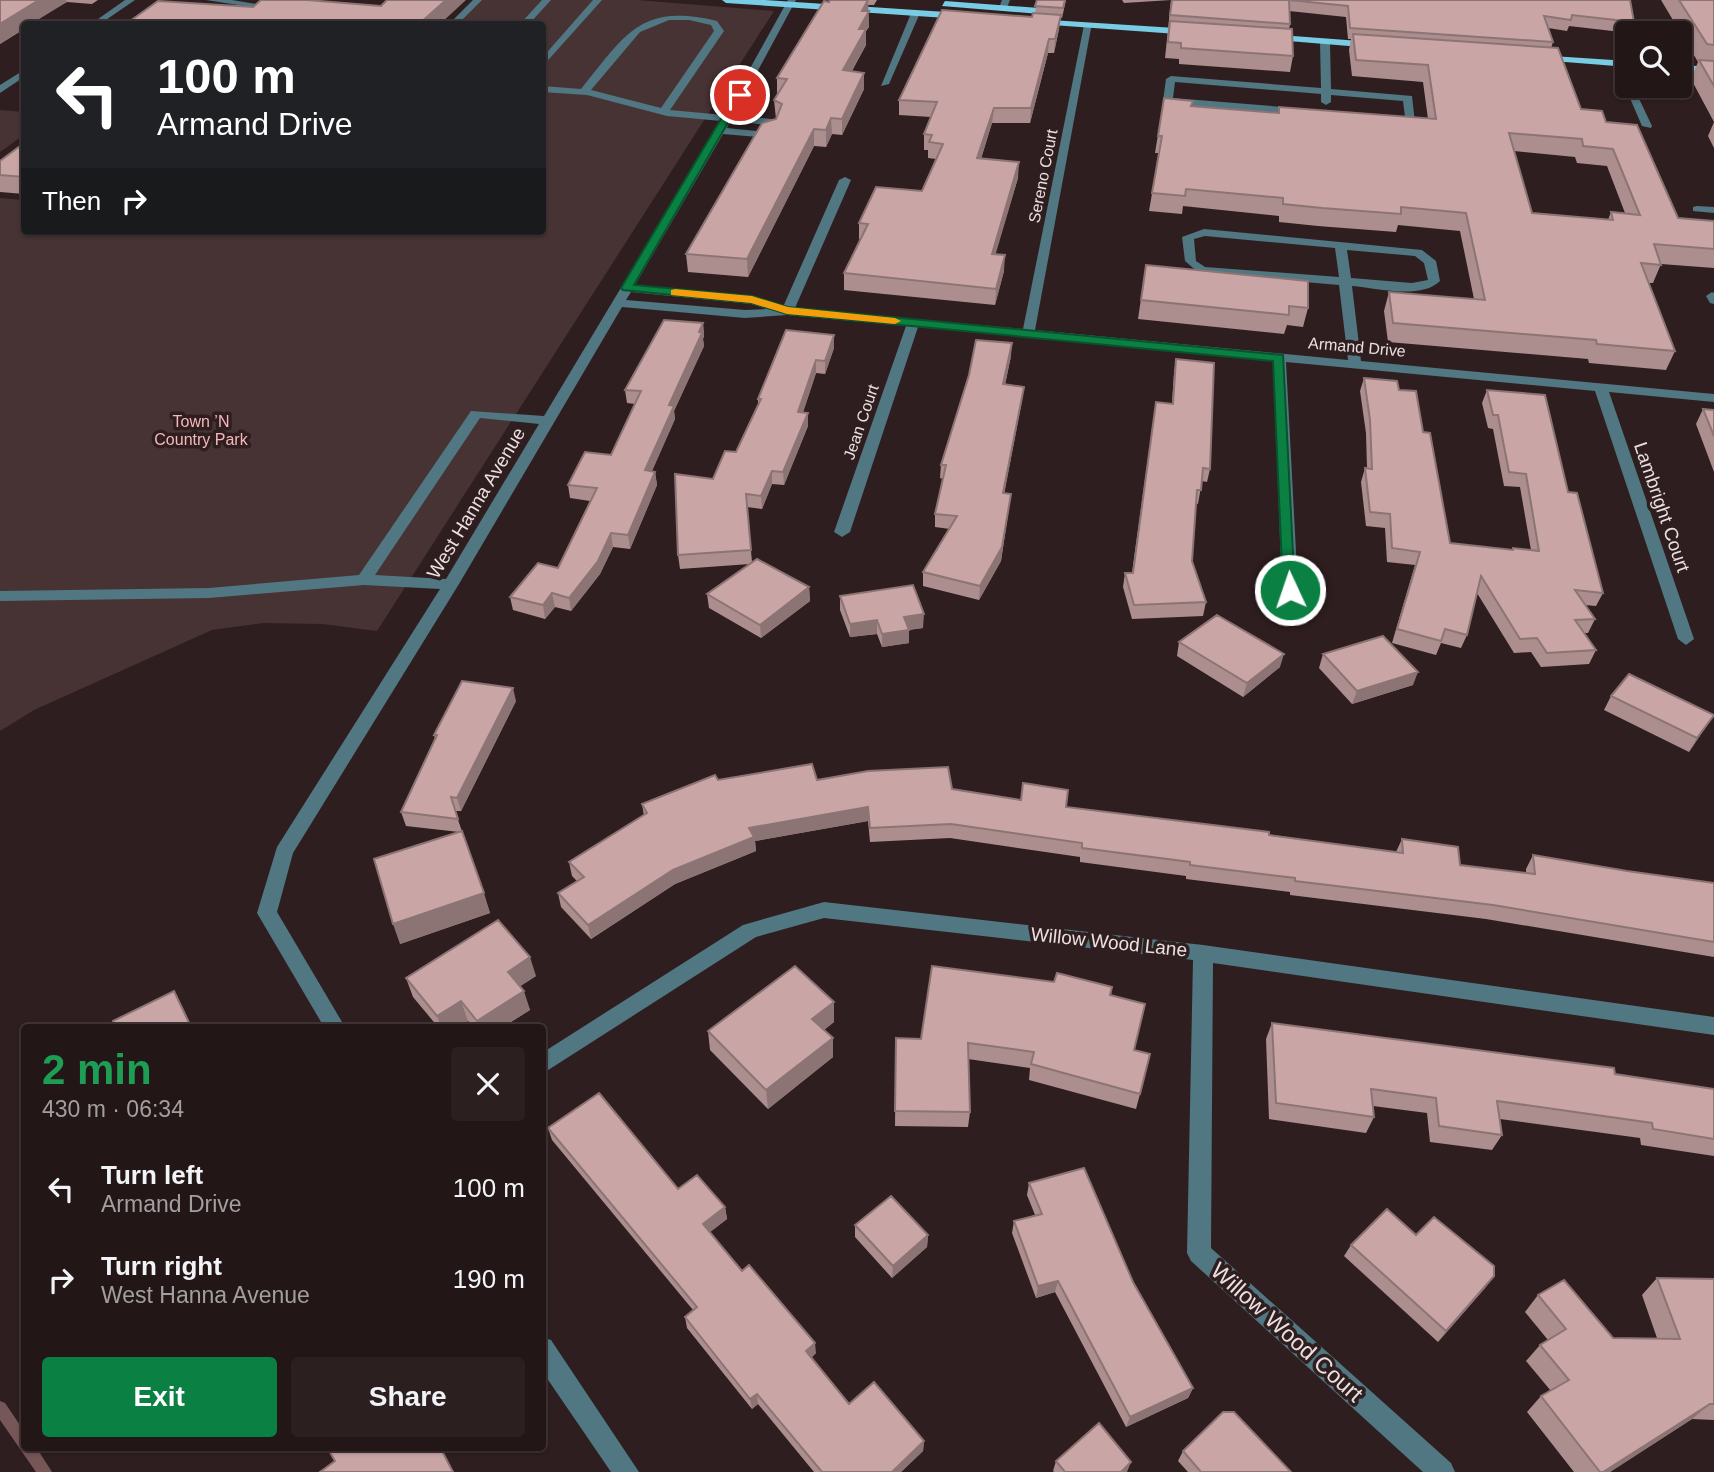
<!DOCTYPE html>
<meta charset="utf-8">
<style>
body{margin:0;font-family:Helvetica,sans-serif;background:#2b1f20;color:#f1f3f6;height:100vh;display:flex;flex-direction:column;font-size:26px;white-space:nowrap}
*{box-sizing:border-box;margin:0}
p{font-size:23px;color:#a39fa1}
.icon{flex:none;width:38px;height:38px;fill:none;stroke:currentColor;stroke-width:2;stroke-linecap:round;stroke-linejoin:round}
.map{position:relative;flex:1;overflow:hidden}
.drawer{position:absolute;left:21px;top:1024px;width:525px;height:427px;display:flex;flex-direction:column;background:#231617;border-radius:7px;box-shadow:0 2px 5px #0004,0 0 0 2px #403536}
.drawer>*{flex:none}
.guide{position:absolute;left:21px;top:21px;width:525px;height:214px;border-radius:7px;box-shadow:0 2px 5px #0004,0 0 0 2px #403536;background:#202124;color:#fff;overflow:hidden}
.controls{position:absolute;left:1615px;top:21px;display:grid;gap:14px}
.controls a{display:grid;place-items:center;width:77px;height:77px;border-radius:7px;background:#231617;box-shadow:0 2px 5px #0004,0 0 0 2px #403536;font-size:35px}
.pin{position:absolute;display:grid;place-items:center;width:60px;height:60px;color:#fff;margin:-30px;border:4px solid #fff;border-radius:50%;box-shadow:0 2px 7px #0007}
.me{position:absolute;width:77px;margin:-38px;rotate:357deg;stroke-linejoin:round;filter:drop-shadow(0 0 5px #0008)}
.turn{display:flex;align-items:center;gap:24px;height:147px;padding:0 21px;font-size:32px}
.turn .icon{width:91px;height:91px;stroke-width:2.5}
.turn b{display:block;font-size:49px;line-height:60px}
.then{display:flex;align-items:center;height:66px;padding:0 21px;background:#0003;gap:14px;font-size:26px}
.round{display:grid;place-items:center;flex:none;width:74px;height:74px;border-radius:7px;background:#2b1f20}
.overview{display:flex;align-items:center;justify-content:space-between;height:119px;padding:0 21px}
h1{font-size:42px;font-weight:700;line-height:52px;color:#1e9e55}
.button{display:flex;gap:14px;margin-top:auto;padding:14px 21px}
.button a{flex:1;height:80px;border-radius:7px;background:#0b8043;color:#fff;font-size:28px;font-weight:700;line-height:80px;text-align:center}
.button a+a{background:#2b1f20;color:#f1f3f6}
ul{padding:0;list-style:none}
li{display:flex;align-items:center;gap:21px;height:91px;padding:0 21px}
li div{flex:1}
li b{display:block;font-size:26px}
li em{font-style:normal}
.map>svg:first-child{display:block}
.green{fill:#473334}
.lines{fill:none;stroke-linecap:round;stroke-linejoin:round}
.stream{fill:#765657;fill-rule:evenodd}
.minor{fill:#507782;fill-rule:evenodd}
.major{fill:#78cce3;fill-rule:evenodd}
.wall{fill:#ad8e8f;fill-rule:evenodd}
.shaded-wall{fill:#8d7474}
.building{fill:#c9a5a6;stroke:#8d7474;stroke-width:2;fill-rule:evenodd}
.route{fill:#0b8043;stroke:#07532c;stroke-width:2}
.slow{fill:#f59e0b}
.labels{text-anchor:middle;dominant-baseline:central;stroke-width:7;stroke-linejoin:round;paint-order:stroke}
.far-street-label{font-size:16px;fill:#ebdfdf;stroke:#2f1e1f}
.far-park-label{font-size:16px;fill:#f6b7ba;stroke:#2f1e1f}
.street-label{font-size:19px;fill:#ebdfdf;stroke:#2f1e1f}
.near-street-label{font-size:23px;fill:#ebdfdf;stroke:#2f1e1f}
</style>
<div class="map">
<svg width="1714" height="1472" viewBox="0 0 1714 1472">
<rect width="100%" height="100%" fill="#2f1e1f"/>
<!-- green -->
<path class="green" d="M475,0H637L774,11L377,631L322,624L263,623L212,630L34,710L0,731V198L24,200V231H542V24H451Z
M0,110L24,112V135L0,152Z"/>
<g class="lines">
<!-- stream -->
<path class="stream" d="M0,1401L5,1403L24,1431V1447H36L52,1472H36L0,1420Z"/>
<!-- minor -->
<path class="minor" d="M125,0H135L100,24H91Z
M206,0H232L280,8L276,11Z
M473,0H482L458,24H449Z
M542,0H551L529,24H520Z
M593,0H602L542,67V58Z
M788,0H796L734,115L780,120L774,135L769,138L723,134L635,285L752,296L783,307L839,180L845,177L851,180L795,308L1023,329L1084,25L1092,23L1035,330L1348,360L1339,285L1199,273L1185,261L1182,237L1204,229L1422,250L1436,261L1440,281C1421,300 1376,288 1352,286L1361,361L1714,394V402L1609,392L1694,639L1686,645L1678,639L1595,391L1286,362L1298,590L1290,595L1282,590L1273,360L918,327L850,532L842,537L834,532L906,326L787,315L745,318L622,307L459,584L293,853L277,912L345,1027H324L257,913L277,847L440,589L364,585L209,598L0,601V591L209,588L359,575L471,411L544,416L721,121L667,116L587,95L542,92V86L581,89C626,34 640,3 717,21L724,31L670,110L724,115ZM669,20H689L711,25L714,31L661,108L591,90L640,32ZM730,121L769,125L766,132L727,128ZM1205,236L1335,248L1339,277L1205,267L1196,261L1194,239ZM1347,250L1415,256L1424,263L1428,280L1412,283L1351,278ZM631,292L751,304L767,309L745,310L626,300ZM480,418L539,424L446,579L375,575Z
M1002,0H1010L1006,10L999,8Z
M912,11L920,13L889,84L881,86Z
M1325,39L1330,42L1331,89L1412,96L1415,123L1168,104L1163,101L1166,79L1171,76L1321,88L1320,42ZM1175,82L1321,94V102L1326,105L1331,102V95L1403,101L1405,117L1173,98Z
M1614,61L1622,63L1628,75V86H1633L1652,126L1651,128L1642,126Z
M24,70V77L0,93V85Z
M1697,206L1714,207V213L1693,211V207Z
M1712,292L1714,293V304L1710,303L1706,296Z
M824,902L1203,945L1714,1017V1035L1213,963L1211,1248L1451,1463L1455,1472H1423L1191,1261L1187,1253L1193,960L824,918L756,937L542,1074V1053L743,925Z
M542,1337L551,1340L639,1472H611L542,1371Z"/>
<!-- major -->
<path class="major" d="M722,0H765L961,13L966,16L961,19L726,3Z
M945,1L1053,9L1058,12L1053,15L942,6Z
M1035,19L1191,29L1196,32L1191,35L1038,24L1035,23Z
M1268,34L1373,42L1378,45L1373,48L1265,39L1263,37Z
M1537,55L1628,61V67L1540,60L1535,57Z
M1680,65L1714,67V73L1680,71Z"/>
</g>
<!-- wall -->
<path class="wall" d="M0,0H98L92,4L67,2L24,24V29L0,44Z
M830,0H877L874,5H868L869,27L866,31V45L852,71L864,73V89L842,135L832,134L826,147L814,146L748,277L688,272L686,254L776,119L774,100L777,94V78Z
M1037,0H1066L1062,18H1060L1059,29L1054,53H1048L1030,123H992L981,159L1018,178L995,254L1004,271L995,305L844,290V273L861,239H859V223L922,191L936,159L928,158V150H924V134L931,117L899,115V100L1032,17L1035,13Z
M1122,0H1171L1124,3Z
M1171,0H1630L1634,22L1630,33L1569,26L1567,31L1548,28L1553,42L1551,48L1581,109L1606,122L1678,218L1714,221V268L1661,264L1653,283H1648L1675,351L1666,370L1589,363L1588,359L1388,342L1384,311L1389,292L1474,299L1460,231L1398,225L1396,232L1318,226L1279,222V216L1183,206L1182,214L1149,211L1159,153H1155L1164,98L1192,106L1278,113L1279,107L1428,119L1423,82L1352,76L1349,50L1351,39H1348L1346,17L1289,11L1290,24L1289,29L1293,56L1290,72L1179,64V59L1165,58ZM1514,151L1575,157L1577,163L1607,166L1625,213L1611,212L1608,220L1532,213Z
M1661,0H1714V148L1708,136L1714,122L1691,79L1698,62Z
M24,143V194L0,192V161Z
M1146,265L1308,308L1303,327L1287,325L1284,334L1138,319Z
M703,323L704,336L703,339L704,346L674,411L675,419L652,471L655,472L657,485L630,549L613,547L600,574L571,611L555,607L545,619L513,610L510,597L558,568L590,501L570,498L568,485L611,455L635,404L627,403L625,390Z
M834,335V348L825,374L816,373L803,412L808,413V426L784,485L772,484L762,509L747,507L752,562L809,587L810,601L761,638L709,608L707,594L750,564L680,569L678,555L713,479L736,452L758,405V399Z
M1011,356L1005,385L1022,400L1004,493L1009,507L1001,561L979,600L923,586V572L950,529L935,527V514L943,479L940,478L941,465Z
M1176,359L1210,469L1207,482L1202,481L1198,504L1196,503L1192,561L1206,602L1203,616L1132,619L1123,587L1125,573H1132L1154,415L1172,403L1174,372Z
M1364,378L1399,390L1423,432L1450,543L1512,550L1513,548L1531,550L1520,487L1504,486L1493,429L1488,428L1482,403L1487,390L1568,492L1603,593L1596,606L1585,605L1595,619L1588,633H1584L1596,650L1589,664L1541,667L1531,652L1514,653L1477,593L1467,635L1461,648L1441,643L1436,655L1392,643L1415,565L1387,562L1385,528L1366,526L1361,482L1365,468H1367L1366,433L1360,391Z
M1703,409L1714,410V472L1696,424Z
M840,596L923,628L909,630V643L882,647L877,634L850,637L840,610Z
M1179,642L1280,667L1243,697L1177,656Z
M1323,654L1413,685L1352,704L1319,668Z
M1611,696L1705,728L1689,752L1604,710Z
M516,701L461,811H455L490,913L400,944L459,832L406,826L401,812L435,739L434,735Z
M718,780H817L952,789L1066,807L1396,852L1402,839L1460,865L1526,873V869L1533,855L1627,871L1714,883V957L1486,919L1290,895V892L1186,879V876L1080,862V857L950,838L870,842L868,821L755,841L756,851L675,884L591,939L561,907L558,893L577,881L572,876L569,862L644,816L642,804Z
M536,976L520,986L530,1010L503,1027H473L468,1021L457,1027H438L413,997L406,978Z
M1054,982L1112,987L1111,995L1134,1050L1140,1094L1136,1109L1029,1080L1030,1068L968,1059L970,1112L968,1127L895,1126L896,1038L921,1039Z
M834,1002V1022L824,1030L833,1057L768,1109L710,1050L708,1031Z
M1272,1023L1714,1089V1156L1641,1145L1640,1138L1500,1119L1502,1135L1492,1150L1430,1142L1427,1113L1373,1106L1374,1117L1366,1133L1269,1119L1266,1039Z
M548,1128L678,1189L725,1207L727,1219L710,1232L742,1271L816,1353L811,1358L849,1404L924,1441L923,1451L901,1472H814L758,1404L752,1409L687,1328L685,1317L693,1310L552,1140Z
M1029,1183L1133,1282L1193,1388L1188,1398L1126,1427L1055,1292L1036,1298L1012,1233L1014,1221L1035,1215L1027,1195Z
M855,1225L928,1235L927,1247L892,1278L855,1237Z
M1416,1235L1485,1288L1438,1342L1344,1256L1351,1245Z
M1657,1278L1714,1279V1420L1692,1419L1610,1472H1574L1527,1412L1541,1396L1551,1391L1526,1361L1540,1345L1548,1340L1525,1312L1538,1295L1613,1338H1657L1642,1295Z
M1183,1451L1291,1472H1188L1178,1461Z
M1056,1461L1127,1472H1054L1053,1471Z"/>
<!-- shaded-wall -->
<path class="shaded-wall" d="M39,0H66L67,2L31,24H24V29L0,44V24Z
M446,0H466L440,24H419Z
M868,0L869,27L866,31V45L843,86V70L862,11Z
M1061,15L1059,29L1054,53L1055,39Z
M1049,39L1048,53L1030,123L1031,108Z
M864,73V89L842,135V119Z
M994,108L992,123L976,174L977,158Z
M831,118L832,134L826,147V130Z
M814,129V146L748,277L747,259Z
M1019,162L1018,178L991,270L992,254Z
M1005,255L1004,271L995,305L996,289Z
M703,323L704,336L703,339L704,346L674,411L675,419L646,484L645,470L669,405L699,332Z
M834,335V348L825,374V361Z
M1012,343L1011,356L1002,398L1003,384Z
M816,360V373L799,425L798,412Z
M1024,387L1022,400L1002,506L1003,493Z
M808,413V426L784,485L783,472Z
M772,471V484L762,509L761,496Z
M655,472L657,485L630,549L628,535Z
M1011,494L1001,561L979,600L980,586Z
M611,533L613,547L600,574L571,611L569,598Z
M809,587L810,601L761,638L760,625Z
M552,593L555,607L545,619L543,605Z
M924,614L923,628L904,630V617Z
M877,620V634L850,637V624Z
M909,630V643L882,647V634Z
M1284,654L1280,667L1243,697L1247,683Z
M1418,672L1413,685L1352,704L1357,691Z
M513,688L516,701L461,811L457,798Z
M1714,715L1705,728L1689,752L1697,738Z
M868,807V821L755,841L756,851L675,884L591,939L588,925L673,870L749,828Z
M484,893L490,913L400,944L393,924Z
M530,957L536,976L513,991L508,972Z
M174,991L181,1004L192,1027H191Z
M524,991L530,1010L503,1027H479L477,1021Z
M461,1001L468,1021L457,1027H441L437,1016Z
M834,1002V1022L813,1038L812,1019Z
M833,1038V1057L768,1109L766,1090Z
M725,1207L727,1219L705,1236L703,1224Z
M928,1235L927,1247L892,1278L893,1266Z
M1494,1276L1485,1288L1438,1342L1446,1331Z
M1058,1281L1055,1292L1036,1298L1038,1286Z
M815,1343L816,1353L806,1362V1351Z
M1193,1388L1188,1398L1126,1427L1130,1417Z
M757,1394L758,1404L752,1409L750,1399Z
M1710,1404L1692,1419L1610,1472H1603Z
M924,1441L923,1451L901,1472H892Z
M1131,1462L1127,1472H1121Z"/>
<!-- building -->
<path class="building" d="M0,0H39L0,24Z
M261,0H307L381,6L387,0H446L419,24H114L120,20L130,21L158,1L253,7Z
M830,0H868L862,11H869L859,29H866L843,70L864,73L842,119L831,118L826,130L814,129L747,259L686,254L762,123L776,119L782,104L774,100L787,79L777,78L824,1L829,2Z
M1037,0H1065L1063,8L1035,6Z
M1172,0H1630L1634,22L1572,15L1571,20L1544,16L1553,42L1350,28L1348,6L1289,0L1290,24L1170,15Z
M1679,0H1714V45L1707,44Z
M942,10L1032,17L1033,13L1061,15L1055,39H1049L1031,108H994L977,158L1019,162L992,254L1005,255L996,289L844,273L868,224L859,223L876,187L922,191L943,144L929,142L932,135L924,134L937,102L899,100Z
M1170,21L1292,29L1293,56L1181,48V43L1168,42Z
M1353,34L1558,48L1581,109L1602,111L1606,122L1637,125L1678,218L1714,221V249L1654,244L1661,265L1641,263L1675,351L1597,344L1596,340L1393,323L1389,292L1485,300L1466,213L1401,207V214L1322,208L1283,204V198L1186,189L1185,196L1152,193L1162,136H1158L1164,98L1193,101L1191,106L1279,113V107L1436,119L1428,65L1356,60ZM1509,133L1582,139L1583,146L1613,149L1640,215L1611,212L1613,220L1532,213Z
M1699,60L1714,61V86Z
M24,143V177L0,175V161Z
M1146,265L1308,281V308L1289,306V315L1141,300Z
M664,320L703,323L699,332L702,333L669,405L674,406L645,470L655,472L628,535L611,533L598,561L569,598L552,593L543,605L510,597L538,563L558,568L597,488L568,485L585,452L611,455L641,391L625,390Z
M786,330L834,335L825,361L816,360L798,412L808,413L783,472L772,471L761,496L746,494L751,550L678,555L675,474L713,479L725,451L736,452L761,399H758Z
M976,340L1012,343L1003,384L1024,387L1003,493L1011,494L1002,547L980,586L923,572L957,516L935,514L946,465H941L969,375Z
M1176,359L1214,363L1210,469L1203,468L1201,490H1197L1192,561L1206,602L1134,605L1125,573H1133L1156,402L1173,404Z
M1364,378L1397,381L1399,390L1416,391L1423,432L1430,433L1450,543L1513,550V548L1539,551L1526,474L1509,472L1498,415H1493L1487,390L1545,395L1568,492L1577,493L1603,593L1575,590L1595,619L1575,620L1596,650L1547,653L1537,638L1520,639L1481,576L1467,635L1445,629L1441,641L1397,629L1420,552L1392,548L1390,514L1370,512L1365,468L1372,469L1370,420Z
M1703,409L1714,410V436Z
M757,559L809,587L760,625L707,594Z
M913,585L924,614L904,617L909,630L882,634L877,620L850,624L840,596Z
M1217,615L1284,654L1247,683L1179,642Z
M1383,636L1418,672L1357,691L1323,654Z
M1629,674L1714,715L1697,738L1611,696Z
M462,681L513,688L457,798L451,797L458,819L401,812L437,735H434Z
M812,764L817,780L868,771L948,767L952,789L1021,800L1023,783L1068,790L1066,807L1269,832V835L1403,853L1402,839L1458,847L1460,865L1535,874L1533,855L1627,871L1714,883V942L1493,905L1295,881V878L1190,865V862L1082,848V843L951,824L870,828L868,807L749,828L754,837L673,870L588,925L558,893L584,877L569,862L647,813L642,804L715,775L718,780Z
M462,831L484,893L393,924L374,859Z
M498,920L530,957L508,972L524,991L477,1021L461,1001L437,1016L406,978Z
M795,966L834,1002L812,1019L833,1038L766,1090L708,1031Z
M932,966L1054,982L1057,973L1112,987L1110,995L1145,1004L1134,1050L1150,1054L1140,1094L1031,1064L1034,1052L968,1043L970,1112L895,1111L896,1038L921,1039Z
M174,991L191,1027H116L113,1021Z
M1272,1023L1614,1068L1615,1074L1714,1089V1139L1653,1129L1652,1123L1497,1101L1502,1135L1439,1126L1436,1098L1371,1089L1374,1117L1276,1103Z
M599,1093L678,1189L697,1175L725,1207L703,1224L742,1271L749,1265L815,1343L806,1351L849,1404L874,1382L924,1441L892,1472H822L757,1394L750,1399L685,1317L697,1307L548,1128Z
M1084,1168L1133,1282L1193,1388L1130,1417L1058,1281L1038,1286L1014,1221L1042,1214L1029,1183Z
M891,1196L928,1235L893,1266L855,1225Z
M1387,1209L1416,1235L1434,1217L1494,1266V1276L1446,1331L1351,1245Z
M1657,1278L1714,1279V1404H1710L1603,1472H1600L1541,1396L1569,1380L1540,1345L1566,1329L1538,1295L1564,1280L1613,1338L1680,1339Z
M1223,1412H1234L1291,1472H1201L1183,1451Z
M1099,1423L1131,1462L1121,1472H1065L1056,1461Z
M327,1447H440L453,1472H320L335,1461Z"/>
<!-- route -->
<path class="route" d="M740,93L744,95L634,285L752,296L788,307L1283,355L1295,594L1290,595L1283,590L1273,361L787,314L751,303L623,290L621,288L735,95Z"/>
<!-- slow -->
<path class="slow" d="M675,289L752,296L788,307L895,318L901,321L895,324L787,314L751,303L671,295V290Z"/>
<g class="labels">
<!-- far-street labels -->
<g class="far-street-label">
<text transform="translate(1043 176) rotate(-79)">Sereno Court</text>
<text transform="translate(1357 347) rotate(5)">Armand Drive</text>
<text transform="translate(861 422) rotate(-71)">Jean Court</text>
</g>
<!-- far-park labels -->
<g class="far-park-label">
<text x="201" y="421">Town ’N<tspan x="201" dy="18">Country Park</tspan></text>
</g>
<!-- street labels -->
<g class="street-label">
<text transform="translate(476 503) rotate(-59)">West Hanna Avenue</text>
<text transform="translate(1662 507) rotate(71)">Lambright Court</text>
<text transform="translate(1109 942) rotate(6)">Willow Wood Lane</text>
</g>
<!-- near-street labels -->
<g class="near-street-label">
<text transform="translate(1287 1332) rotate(42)">Willow Wood Court</text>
</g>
</g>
</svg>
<div class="controls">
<a><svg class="icon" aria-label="search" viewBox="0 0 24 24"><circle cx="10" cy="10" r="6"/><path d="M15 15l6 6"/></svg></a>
</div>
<div class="pin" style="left:740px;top:95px;background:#d93025"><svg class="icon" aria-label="arrive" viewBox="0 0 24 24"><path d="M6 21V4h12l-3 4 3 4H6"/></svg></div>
<svg class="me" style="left:1290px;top:590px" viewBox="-20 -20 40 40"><circle r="17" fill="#0b8043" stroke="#fff" stroke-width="3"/><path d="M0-11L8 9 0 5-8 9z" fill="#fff"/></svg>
<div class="guide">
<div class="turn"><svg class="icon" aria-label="left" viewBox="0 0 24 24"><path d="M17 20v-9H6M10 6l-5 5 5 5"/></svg><div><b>100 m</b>Armand Drive</div></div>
<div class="then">Then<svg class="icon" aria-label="right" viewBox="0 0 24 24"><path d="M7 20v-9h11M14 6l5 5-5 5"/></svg></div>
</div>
<section class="drawer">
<div class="overview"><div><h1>2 min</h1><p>430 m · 06:34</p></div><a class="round"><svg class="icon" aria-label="close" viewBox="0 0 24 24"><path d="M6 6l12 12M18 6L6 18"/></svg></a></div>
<ul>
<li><svg class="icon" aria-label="left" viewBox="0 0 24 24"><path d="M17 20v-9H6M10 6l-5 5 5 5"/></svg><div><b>Turn left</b><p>Armand Drive</p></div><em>100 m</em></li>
<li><svg class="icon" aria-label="right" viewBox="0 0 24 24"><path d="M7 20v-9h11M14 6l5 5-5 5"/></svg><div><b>Turn right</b><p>West Hanna Avenue</p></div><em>190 m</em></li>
</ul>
<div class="button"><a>Exit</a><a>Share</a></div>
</section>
</div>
